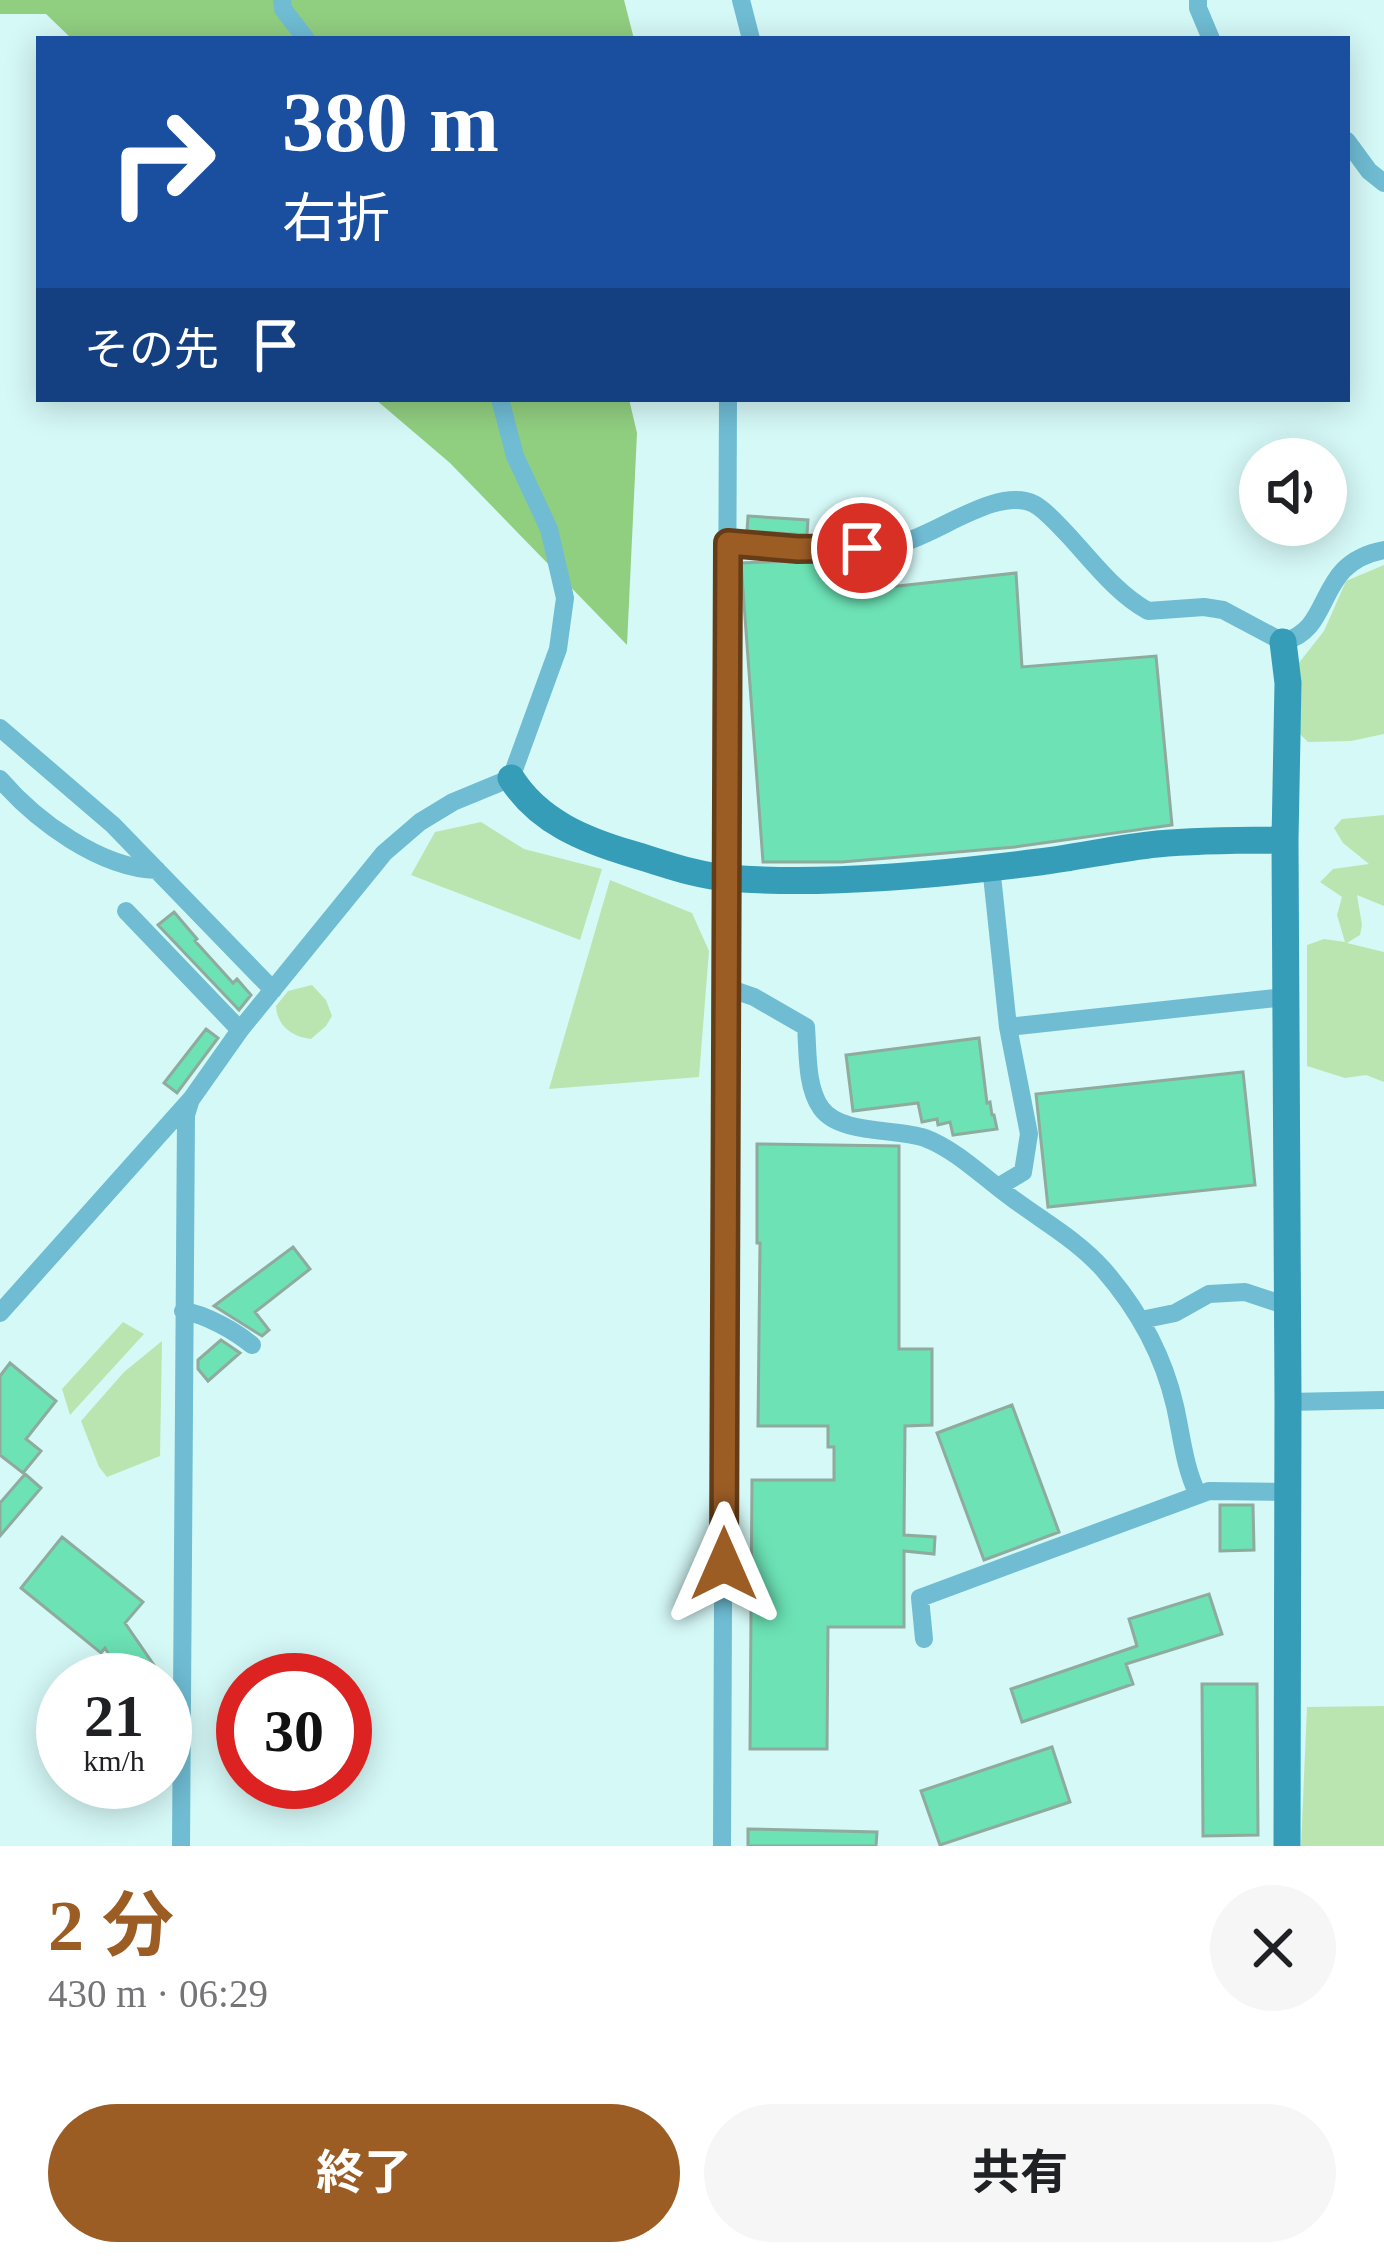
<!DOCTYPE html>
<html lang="ja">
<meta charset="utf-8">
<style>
body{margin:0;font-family:"Times New Roman","Noto Sans JP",serif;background:#f6f6f6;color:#202124;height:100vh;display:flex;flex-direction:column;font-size:45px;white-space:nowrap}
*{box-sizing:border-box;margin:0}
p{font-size:39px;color:#757577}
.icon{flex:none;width:66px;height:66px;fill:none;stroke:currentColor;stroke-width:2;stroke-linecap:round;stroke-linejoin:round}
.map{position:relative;height:1846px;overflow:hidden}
.drawer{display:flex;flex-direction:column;background:#fff;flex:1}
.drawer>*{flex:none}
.banner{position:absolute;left:36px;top:36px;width:1314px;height:366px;border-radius:0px;box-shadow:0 6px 30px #0003;background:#1a4fa0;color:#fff;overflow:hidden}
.tools{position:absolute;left:1239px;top:438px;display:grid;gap:24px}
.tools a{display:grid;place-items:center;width:108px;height:108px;border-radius:50%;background:#fff;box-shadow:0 6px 30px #0003;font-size:60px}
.speed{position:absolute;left:36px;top:1653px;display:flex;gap:24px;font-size:60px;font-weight:700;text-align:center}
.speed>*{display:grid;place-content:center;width:156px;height:156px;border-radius:50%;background:#fff;box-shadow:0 6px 30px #0003;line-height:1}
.speed small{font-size:30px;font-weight:400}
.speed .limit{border:18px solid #d22;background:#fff;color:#111}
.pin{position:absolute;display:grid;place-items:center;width:102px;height:102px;color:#fff;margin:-51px;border:6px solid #fff;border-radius:50%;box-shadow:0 3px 12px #0007}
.me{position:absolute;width:132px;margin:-66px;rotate:0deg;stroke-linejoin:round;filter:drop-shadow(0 0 9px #0008)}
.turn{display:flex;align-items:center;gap:42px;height:252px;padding:0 48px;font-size:54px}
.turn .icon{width:156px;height:156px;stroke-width:2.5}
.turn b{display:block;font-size:84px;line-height:102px}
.then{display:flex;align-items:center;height:114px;padding:0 48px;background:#0003;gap:24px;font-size:45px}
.round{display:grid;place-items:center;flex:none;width:126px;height:126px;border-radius:63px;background:#f6f6f6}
.headline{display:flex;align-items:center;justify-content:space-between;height:204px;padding:0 48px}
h1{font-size:72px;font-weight:700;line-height:90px;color:#9c5d25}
.button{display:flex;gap:24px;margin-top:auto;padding:24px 48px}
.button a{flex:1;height:138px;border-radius:72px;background:#9c5d25;color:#fff;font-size:48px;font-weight:700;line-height:138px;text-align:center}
.button a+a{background:#f6f6f6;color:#202124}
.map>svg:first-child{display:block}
.green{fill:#bbe5b0}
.forest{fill:#91cf80}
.building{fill:#6ce2b5;stroke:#8eab9e;stroke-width:3}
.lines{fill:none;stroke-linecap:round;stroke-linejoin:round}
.street{stroke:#6fbcd3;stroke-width:18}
.secondary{stroke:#369db9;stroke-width:27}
.route-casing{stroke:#653c18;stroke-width:30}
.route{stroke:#9c5d25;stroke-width:21}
</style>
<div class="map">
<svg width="1384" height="1846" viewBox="0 0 1384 1846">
<rect width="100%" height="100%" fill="#d5f9f7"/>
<!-- green -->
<path class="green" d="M1384,565V734L1351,741L1308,742L1297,731L1298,664L1324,631L1346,581Z
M1384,815V906L1357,895L1362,925L1360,935L1347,943L1384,952V1082L1366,1075L1345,1078L1307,1066V945L1324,939L1345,942L1337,915L1342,897L1320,882L1333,869L1369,864L1343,843L1334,828L1342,819Z
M481,822L524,849L602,869L580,940L411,875L435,832Z
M610,880L692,913L709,951L699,1077L549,1089Z
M312,985L326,1000L332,1016L326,1026L311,1039C292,1037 277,1026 276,1006L288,991Z
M123,1322L144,1334L70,1415L62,1389Z
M162,1341L160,1456L107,1477L99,1467L81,1421L124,1372Z
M1384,1706V1846H1301L1307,1707Z"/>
<!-- forest -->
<path class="forest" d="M0,0H624L634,39H72L46,14H0Z
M375,399H629L637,433L627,645L450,463Z"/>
<!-- building -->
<path class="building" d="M748,516L808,520L807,535L747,531Z
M789,561L868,562L871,589L1016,573L1022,667L1156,656L1172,825L1015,847L842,862H763L741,563Z
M174,912L197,939L195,941L233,983L237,979L251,995L239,1010L158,925Z
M206,1029L218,1038L177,1093L164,1083Z
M979,1038L987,1103L990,1102L992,1115H994L997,1129L953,1135L950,1122L938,1125L937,1119L922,1122L918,1103L853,1111L846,1055Z
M1243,1072L1255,1185L1048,1207L1036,1094Z
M757,1144L899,1146V1349H932V1425L905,1426L904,1535L935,1537L934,1554L904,1551V1627H828L827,1749H750L752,1480H834V1447H828V1426H758L760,1243H757Z
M293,1247L310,1269L255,1312L269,1330L262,1336L214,1306Z
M221,1340L240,1353L208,1381L198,1369V1360Z
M10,1363L56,1401L26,1439L41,1451L23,1473L0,1455V1376Z
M1012,1405L1059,1532L984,1560L937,1433Z
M25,1474L41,1488L0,1536V1503Z
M1220,1505H1253L1254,1550L1220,1551Z
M62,1537L143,1602L125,1623L156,1668L137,1680H125L105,1648L101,1653L21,1588Z
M1209,1594L1222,1634L1126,1664L1133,1684L1022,1722L1011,1689L1137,1646L1129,1619Z
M1202,1684H1257L1258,1835L1203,1836Z
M1052,1747L1070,1802L940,1845L921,1791Z
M748,1829L877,1832L876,1846H748Z"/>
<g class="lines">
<!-- street -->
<path class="street" d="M282,0L283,9L306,39
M741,0L751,39
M1198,0V8L1211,39
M1347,141L1369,171L1384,183
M728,543C780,547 853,556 904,542C939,533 998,486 1034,504C1047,511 1058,525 1068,535C1093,562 1116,593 1148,611L1204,607L1223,610L1283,642C1336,628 1313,563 1384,550
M0,728L113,825L273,990
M0,779C36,821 100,868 157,870
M991,866L1008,1027L1285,997
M126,911L240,1030
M725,987L754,997L806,1027C808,1052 806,1087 821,1108C840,1135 896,1128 925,1138C959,1151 987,1181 1016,1201C1046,1223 1078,1241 1103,1269C1138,1309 1163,1354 1175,1406C1182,1437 1184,1466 1198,1495
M998,1187L1023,1172L1029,1134L1008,1027
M183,1311C205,1314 235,1331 252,1345
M0,1313L192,1098L240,1030L384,853L420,822L453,802L511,778L558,649L565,598L549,529L515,456L500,399
M1141,1320L1175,1313L1209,1294L1245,1292L1287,1306
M1288,1402L1384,1400
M924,1639L920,1598L1209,1491L1288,1492
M181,1846L186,1115L190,1102
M722,1846L728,399"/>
<!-- secondary -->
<path class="secondary" d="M1283,642L1288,683L1285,840L1288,1402L1287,1846
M511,778C538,821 584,840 632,854C663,863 696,876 729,878C826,886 943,874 1039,862C1079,857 1118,848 1157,844C1200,840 1242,840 1285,840"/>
</g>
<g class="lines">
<defs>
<path id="route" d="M724,1564L728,543L798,549L862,548"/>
</defs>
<!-- route casing -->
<use href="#route" class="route-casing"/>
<!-- route -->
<use href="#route" class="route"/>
</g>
</svg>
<div class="tools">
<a><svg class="icon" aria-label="sound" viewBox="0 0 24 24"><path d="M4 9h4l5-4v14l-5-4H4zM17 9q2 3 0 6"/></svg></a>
</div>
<div class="speed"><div>21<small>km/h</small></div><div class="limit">30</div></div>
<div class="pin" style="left:862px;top:548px;background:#d93025"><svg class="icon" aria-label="arrive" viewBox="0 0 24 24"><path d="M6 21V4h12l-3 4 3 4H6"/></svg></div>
<svg class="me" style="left:724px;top:1564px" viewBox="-20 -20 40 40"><path d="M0-17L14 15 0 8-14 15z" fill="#9c5d25" stroke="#fff" stroke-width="4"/></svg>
<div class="banner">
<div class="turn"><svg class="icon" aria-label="right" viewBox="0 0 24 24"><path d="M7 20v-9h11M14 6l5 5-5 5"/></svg><div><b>380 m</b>右折</div></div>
<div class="then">その先<svg class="icon" aria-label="arrive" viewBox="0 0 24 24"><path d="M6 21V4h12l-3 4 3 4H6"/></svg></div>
</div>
</div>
<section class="drawer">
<div class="headline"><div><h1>2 分</h1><p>430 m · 06:29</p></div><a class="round"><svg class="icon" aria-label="close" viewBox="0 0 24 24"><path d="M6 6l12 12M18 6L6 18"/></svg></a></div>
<div class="button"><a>終了</a><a>共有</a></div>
</section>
